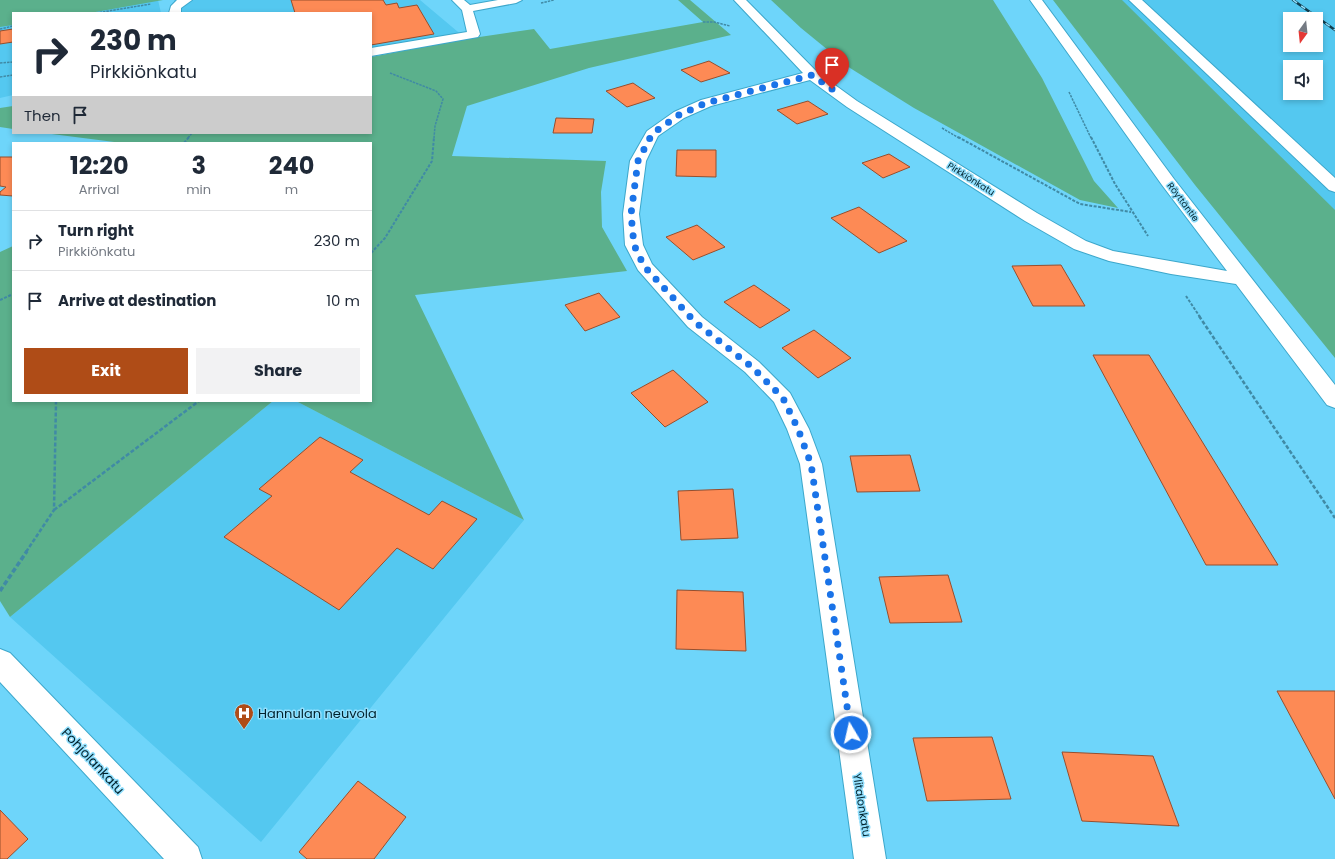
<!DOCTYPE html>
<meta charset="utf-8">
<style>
body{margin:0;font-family:Poppins,sans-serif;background:#f2f2f3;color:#1f2937;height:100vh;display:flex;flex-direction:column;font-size:15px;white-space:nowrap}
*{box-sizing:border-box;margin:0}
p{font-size:13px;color:#747a83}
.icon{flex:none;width:22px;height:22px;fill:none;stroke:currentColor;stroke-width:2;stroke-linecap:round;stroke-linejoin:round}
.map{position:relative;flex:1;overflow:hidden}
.sheet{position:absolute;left:12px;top:142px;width:360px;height:260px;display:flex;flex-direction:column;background:#fff;border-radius:0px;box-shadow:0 2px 6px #0003}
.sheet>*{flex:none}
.top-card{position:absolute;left:12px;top:12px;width:360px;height:122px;border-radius:0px;box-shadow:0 2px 6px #0003;background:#fff;color:#1f2937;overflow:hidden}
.needle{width:26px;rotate:195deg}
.controls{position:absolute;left:1283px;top:12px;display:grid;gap:8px}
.controls a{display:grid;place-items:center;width:40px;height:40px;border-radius:0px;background:#fff;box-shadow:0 2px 6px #0003;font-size:20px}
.pin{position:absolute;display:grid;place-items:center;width:34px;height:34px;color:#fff;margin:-41px -17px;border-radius:50% 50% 50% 0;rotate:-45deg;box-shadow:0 0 4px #0007}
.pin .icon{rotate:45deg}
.me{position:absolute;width:44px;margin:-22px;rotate:351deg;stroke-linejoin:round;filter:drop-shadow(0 0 3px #0008)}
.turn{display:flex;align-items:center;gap:14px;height:84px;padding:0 12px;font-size:18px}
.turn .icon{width:52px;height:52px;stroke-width:2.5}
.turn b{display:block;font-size:28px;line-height:34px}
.then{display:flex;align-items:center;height:38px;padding:0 12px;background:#0003;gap:8px;font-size:15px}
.eta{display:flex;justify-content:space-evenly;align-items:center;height:68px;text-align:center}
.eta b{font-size:24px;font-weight:700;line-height:28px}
.primary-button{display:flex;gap:8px;margin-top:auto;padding:8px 12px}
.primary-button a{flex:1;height:46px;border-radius:0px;background:#af4c17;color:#fff;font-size:16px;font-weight:700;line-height:46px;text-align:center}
.primary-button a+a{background:#f2f2f3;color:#1f2937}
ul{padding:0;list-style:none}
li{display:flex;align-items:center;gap:12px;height:60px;padding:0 12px;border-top:1px solid #e0e1e3}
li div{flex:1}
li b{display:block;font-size:15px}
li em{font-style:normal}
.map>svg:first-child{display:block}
.built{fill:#54c8f0;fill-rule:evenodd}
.green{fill:#5bb08c}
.building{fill:#fd8a55;stroke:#974e2d}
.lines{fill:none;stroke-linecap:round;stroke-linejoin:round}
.minor-casing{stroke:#3ca7cb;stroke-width:2}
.path-far3{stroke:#408aa5;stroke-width:1.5;stroke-dasharray:2.5 1;stroke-linecap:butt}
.path-far2{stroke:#408aa5;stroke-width:2;stroke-dasharray:3 1.5;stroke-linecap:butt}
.path-far1{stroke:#408aa5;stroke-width:2.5;stroke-dasharray:4 2;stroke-linecap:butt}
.path{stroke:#408aa5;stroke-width:3.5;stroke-dasharray:5 2.5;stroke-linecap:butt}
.minor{fill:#fff;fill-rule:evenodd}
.rail-casing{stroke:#123e4e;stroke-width:2.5}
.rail{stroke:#91dffd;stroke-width:1.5;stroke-dasharray:5;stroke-linecap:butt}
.route{stroke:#1a73e8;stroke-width:7;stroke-dasharray:0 12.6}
.labels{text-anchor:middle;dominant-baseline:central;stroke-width:3;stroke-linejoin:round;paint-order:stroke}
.far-street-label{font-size:9px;fill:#00212c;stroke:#91dffd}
.street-label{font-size:11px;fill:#00212c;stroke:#91dffd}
.near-poi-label{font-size:13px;fill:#00212c;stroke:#91dffd;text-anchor:start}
.near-street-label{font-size:13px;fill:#00212c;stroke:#91dffd}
</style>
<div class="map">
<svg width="1335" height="859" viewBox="0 0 1335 859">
<rect width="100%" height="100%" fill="#6ed5fa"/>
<!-- built -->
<path class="built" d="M0,0H158L161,13H13V95L0,98Z
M174,0H420L464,37L371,53V13H178Z
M1087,0H1335V300ZM1290,19H1316V45H1290ZM1290,67H1316V93H1290Z
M273,401H296L524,520L261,842L10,617Z"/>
<!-- green -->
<path class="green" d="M0,0H163L90,13H13V25L0,27Z
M678,0H690L731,35L589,68L467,106L452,156L606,161L601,192L602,227L627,271L415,295L524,520L296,401H371V143H122L44,133H371V57L459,40L534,29L550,49L703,22Z
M771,0H993L1042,78L1094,181L1118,208L1080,200L914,108L850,68L801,28Z
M1053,0H1122L1335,210V358L1195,185Z
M13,106V129L0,127V108Z
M13,246V401H273L10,617L0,601V252Z"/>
<!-- building -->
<path class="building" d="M291,0H383L386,5L397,3L399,8L417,5L434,34L371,45V13H295Z
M13,29V42L0,44V31Z
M709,61L730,73L701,82L681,70Z
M633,83L655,98L627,107L606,91Z
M808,101L828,114L797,124L777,110Z
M556,118L594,119L592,133H553Z
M677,150H716V177L676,176Z
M889,154L910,167L883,178L862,163Z
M0,157H13V196L0,195V192L6,187L0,186Z
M859,207L907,241L879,253L831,218Z
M697,225L725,247L693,260L666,237Z
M1061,265L1085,306H1033L1012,266Z
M754,285L790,310L760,328L724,302Z
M599,293L620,317L585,331L565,305Z
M814,330L851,358L818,378L782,348Z
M1093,355H1149L1278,565H1206Z
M673,370L708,402L665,427L631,393Z
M320,437L363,460L350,472L429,515L442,501L477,519L433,569L397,548L339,610L224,537L272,496L259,489Z
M910,455L920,491L857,492L850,456Z
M733,489L738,538L681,540L678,491Z
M948,575L962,622L890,623L879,577Z
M677,590L743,592L746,651L676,649Z
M1277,691H1335V799Z
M992,737L1011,799L927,801L913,738Z
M1062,752L1153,756L1179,826L1082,821Z
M358,781L406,817L374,859H307L299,852Z
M0,810L28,839L7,859H0Z"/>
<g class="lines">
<defs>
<path id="minor" d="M177,0H192L181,8V13H169L171,6Z
M452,0H464L470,5L498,0H522L516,3L473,11L480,34L478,37L371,56V48L467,32L462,10Z
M734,0H746L817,72L857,101L1037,213L1086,241L1113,251L1227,271L1162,185L1030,0H1042L1174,179L1335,385V408L1327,405L1236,284L1171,274L1109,261L1074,249L1025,221L847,107L810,80L711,106L684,118L658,136L646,161L639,214L643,245L652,264L702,317L759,362L790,393L809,429L822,464L886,859H854L800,464L787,429L774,402L745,372L688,327L638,270L625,245L623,214L630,161L647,131L674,112L701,100L803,73Z
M1129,0H1142L1335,178V192L1329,190Z
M0,649L10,653L198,847L202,859H164L0,682Z"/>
</defs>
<!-- minor casing -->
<use href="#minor" class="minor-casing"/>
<!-- path-far3 -->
<path class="path-far3" d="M541,3L554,0
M96,13L151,4
M703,22H714L730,26
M0,29L13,26
M0,63L13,62
M390,73L436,91L443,99L435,126L434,138
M0,77L13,75
M1069,92L1091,138
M942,128L959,138
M188,138L192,133"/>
<!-- path-far2 -->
<path class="path-far2" d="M958,137L1080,204L1131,212
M1091,137L1115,184L1148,236
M184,143L189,137
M371,253L385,238L432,161L434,137
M1186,296L1200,317
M0,300L13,294"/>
<!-- path-far1 -->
<path class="path-far1" d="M1199,316L1335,518
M54,510L199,401
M26,552L54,510L56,401"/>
<!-- path -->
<path class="path" d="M0,591L27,551"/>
<!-- minor -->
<use href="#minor" class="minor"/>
<defs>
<path id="rail" d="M1293,0L1335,30"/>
</defs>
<!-- rail casing -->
<use href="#rail" class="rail-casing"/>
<!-- rail -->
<use href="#rail" class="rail"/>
</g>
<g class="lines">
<!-- route -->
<path class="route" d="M832,89L812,75L706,103L679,115L652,134L638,161L631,214L634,245L644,266L695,322L752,367L783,398L798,429L811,464L851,733"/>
</g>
<!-- icons -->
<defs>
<symbol id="hospital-pin" viewBox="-11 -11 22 30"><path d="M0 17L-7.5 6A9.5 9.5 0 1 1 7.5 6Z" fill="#af4c17" stroke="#91dffd"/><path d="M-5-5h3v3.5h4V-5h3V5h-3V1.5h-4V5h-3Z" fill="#fff"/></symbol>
</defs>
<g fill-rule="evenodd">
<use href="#hospital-pin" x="233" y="702" width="22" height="30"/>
</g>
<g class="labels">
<!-- far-street labels -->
<g class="far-street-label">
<text transform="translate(971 179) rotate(32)">Pirkkiönkatu</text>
<text transform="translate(1183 202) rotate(53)">Röyttäntie</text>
</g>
<!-- street labels -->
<g class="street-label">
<text transform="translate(862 805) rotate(81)">Ylitalonkatu</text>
</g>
<!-- near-poi labels -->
<g class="near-poi-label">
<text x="258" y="713">Hannulan neuvola</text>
</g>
<!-- near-street labels -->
<g class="near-street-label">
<text transform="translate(93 761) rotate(47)">Pohjolankatu</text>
</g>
</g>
</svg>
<div class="controls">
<a><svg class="needle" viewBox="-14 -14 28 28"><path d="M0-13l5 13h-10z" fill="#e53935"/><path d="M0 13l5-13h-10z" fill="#747a83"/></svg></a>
<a><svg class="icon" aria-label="sound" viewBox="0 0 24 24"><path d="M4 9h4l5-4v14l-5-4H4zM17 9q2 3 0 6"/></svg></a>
</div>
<div class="pin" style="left:832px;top:89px;background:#d93025"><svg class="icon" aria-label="arrive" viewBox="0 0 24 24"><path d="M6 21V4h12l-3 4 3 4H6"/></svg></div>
<svg class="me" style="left:851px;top:733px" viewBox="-20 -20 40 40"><circle r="17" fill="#1a73e8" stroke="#fff" stroke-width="3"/><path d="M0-11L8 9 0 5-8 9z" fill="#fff"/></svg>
<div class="top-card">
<div class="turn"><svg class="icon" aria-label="right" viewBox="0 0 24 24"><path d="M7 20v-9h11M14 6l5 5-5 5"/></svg><div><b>230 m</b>Pirkkiönkatu</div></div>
<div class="then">Then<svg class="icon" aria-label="arrive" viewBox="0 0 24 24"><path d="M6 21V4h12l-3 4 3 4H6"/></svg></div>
</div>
<section class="sheet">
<div class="eta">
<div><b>12:20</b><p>Arrival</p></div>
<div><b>3</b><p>min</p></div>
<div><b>240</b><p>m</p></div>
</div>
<ul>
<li><svg class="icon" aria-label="right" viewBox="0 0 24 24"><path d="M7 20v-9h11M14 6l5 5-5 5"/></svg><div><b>Turn right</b><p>Pirkkiönkatu</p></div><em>230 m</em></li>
<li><svg class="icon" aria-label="arrive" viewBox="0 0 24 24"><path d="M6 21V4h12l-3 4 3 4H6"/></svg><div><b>Arrive at destination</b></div><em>10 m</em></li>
</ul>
<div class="primary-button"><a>Exit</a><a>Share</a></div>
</section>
</div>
